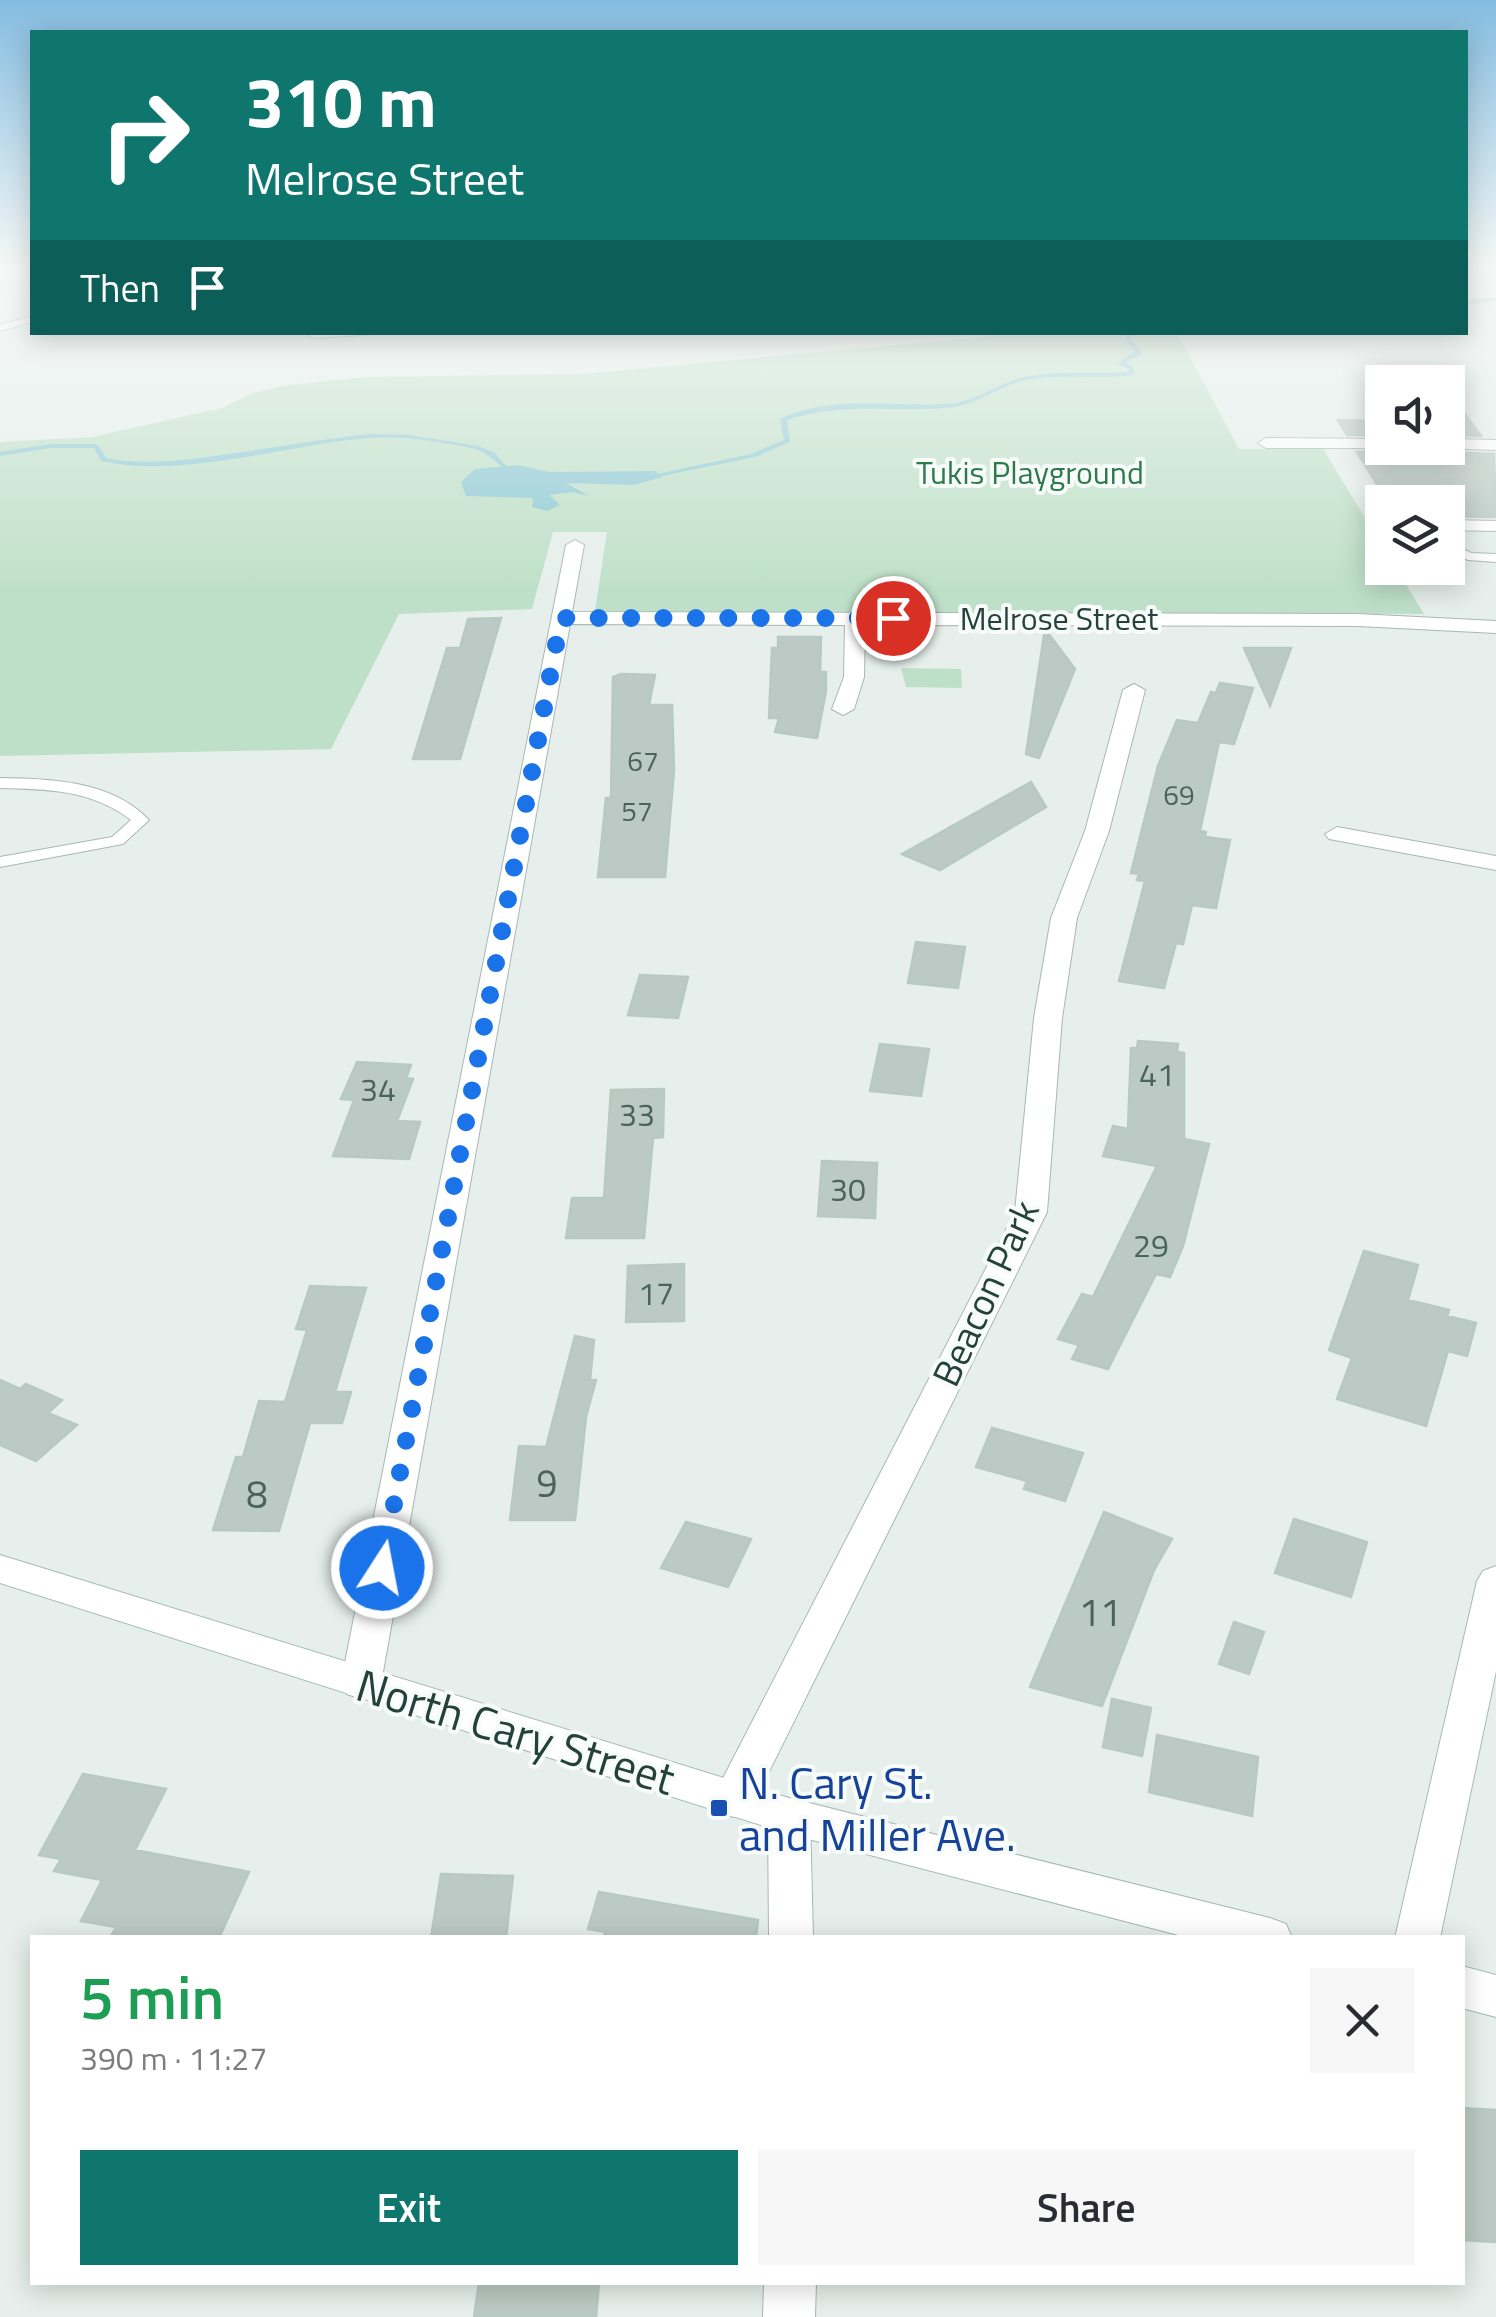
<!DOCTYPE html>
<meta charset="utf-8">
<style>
body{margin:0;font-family:"Titillium Web",sans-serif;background:#f7f7f7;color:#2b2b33;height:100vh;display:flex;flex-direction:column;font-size:38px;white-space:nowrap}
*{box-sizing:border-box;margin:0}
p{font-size:32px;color:#7c7c81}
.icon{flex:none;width:55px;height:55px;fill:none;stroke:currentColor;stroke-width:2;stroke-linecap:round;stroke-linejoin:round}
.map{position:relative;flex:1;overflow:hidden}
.sheet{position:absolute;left:30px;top:1935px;width:1435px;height:350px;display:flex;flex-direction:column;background:#fff;border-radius:0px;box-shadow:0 5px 25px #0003}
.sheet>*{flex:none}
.hud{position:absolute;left:30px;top:30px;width:1438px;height:305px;border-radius:0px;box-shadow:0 5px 25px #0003;background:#0f766e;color:#fff;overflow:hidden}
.tools{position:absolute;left:1365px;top:365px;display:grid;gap:20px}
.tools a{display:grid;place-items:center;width:100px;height:100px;border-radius:0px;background:#fff;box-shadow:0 5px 25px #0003;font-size:50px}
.pin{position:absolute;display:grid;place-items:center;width:85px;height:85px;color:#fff;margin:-42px;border:5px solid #fff;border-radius:50%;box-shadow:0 2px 10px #0007}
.me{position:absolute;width:110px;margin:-55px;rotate:11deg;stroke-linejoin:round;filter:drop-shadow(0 0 8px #0008)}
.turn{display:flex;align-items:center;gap:35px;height:210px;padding:0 50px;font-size:45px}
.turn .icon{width:130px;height:130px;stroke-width:2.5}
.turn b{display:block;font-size:70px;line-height:85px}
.then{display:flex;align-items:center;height:95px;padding:0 50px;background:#0003;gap:20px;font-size:38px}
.round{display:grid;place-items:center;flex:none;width:105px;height:105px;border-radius:0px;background:#f7f7f7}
.headline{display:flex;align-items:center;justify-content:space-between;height:170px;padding:0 50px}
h1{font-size:60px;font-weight:600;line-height:75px;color:#1e9e55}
.button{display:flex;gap:20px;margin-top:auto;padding:20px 50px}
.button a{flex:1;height:115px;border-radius:0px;background:#0f766e;color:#fff;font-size:40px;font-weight:600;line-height:115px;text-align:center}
.button a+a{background:#f7f7f7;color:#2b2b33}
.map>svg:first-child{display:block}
.green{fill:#bfe0c8}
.water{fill:#8ec9d4}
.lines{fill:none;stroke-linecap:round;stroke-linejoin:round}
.stream{fill:#8ec9d4;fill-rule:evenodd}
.building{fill:#bbcac4;stroke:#b8c9c2;stroke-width:2.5}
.lane-casing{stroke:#a8b8b2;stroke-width:2}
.street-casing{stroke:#a8b8b2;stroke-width:2}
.secondary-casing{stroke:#a4bbb3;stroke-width:2}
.lane{fill:#fff;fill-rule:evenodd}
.street{fill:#fff;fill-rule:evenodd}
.secondary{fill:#fff;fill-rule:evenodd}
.route{stroke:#1a73e8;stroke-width:18;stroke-dasharray:0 32.4}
.transit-dot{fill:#1a4fb4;stroke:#f7fbf9;stroke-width:4}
.labels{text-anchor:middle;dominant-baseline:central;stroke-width:8;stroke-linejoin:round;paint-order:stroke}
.far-number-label{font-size:28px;fill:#4a645c}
.far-park-label{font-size:32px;fill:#2d7a4b;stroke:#f7fbf9}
.far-street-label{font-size:32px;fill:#24423a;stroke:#f7fbf9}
.number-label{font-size:32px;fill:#4a645c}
.street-label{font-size:38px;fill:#24423a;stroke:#f7fbf9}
.near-number-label{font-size:38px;fill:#4a645c}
.near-street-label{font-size:45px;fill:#24423a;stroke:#f7fbf9}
.near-transit-label{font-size:45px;fill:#164399;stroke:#f7fbf9;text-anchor:start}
</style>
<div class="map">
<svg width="1496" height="2317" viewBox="0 0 1496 2317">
<rect width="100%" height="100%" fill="#e6efeb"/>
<!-- green -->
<path class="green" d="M1027,333H1177L1239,449H1323L1382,546V568H1396L1424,614L595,611L607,532H553L532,609L399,614L331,749L0,756V442L92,437L222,408L253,393L287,385L368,377L582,374Z
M901,668L961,669L962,688L906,687Z"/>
<!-- water -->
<path class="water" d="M518,465L550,472L655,471L662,477L634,485L566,483L589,496L572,492L549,495L560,505L547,511L532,507L533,498L466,496L461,482L475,469Z"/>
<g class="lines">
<!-- stream -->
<path class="stream" d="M1496,297V301L1465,305V301Z
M1130,332H1137L1131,339L1142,353L1125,363L1133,367L1134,375C1099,380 1062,373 1026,380C998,386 977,406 947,408C892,412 840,402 787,420L790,442L755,457L647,479L643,477L751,454L784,440L780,419C831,394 895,407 951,404C978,400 999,382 1025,377C1059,370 1094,375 1129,372L1128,369L1117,363L1135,352L1125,339Z
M371,434L409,435L478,446L494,452L504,464L518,470L514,472C497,467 492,455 476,449C442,442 404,435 369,438C285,445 182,479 101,461L94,448H51L0,456V452L51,444H96L99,446L106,458C142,465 179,461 215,456C267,449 319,439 371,434Z"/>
</g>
<!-- building -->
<path class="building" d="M1448,391L1481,436L1448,435Z
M1338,420L1382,421V435H1347Z
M1357,452H1382V459L1448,460V452L1494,454L1496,517L1448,516V502H1388Z
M501,618L460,759H413L447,648H460L468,619Z
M1045,629L1075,669L1039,758L1026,754Z
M778,637H821L820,672H826V691L817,738L775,732L779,718H769L772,648H778Z
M1244,648H1291L1270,706Z
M621,674L655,675L649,705H672L674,770L665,877H598L606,798H611L613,677Z
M1220,683L1253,688L1234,744L1219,742L1200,831L1206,832L1205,837L1230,840L1216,908L1192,905L1183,944L1176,943L1164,988L1119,981L1145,881L1137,880L1139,874L1131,873L1158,766L1177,720L1198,723L1211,692L1216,693Z
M1031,782L1046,807L940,870L902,854Z
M916,942L965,947L958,988L908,983Z
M640,975L688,977L678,1018L628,1015Z
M1138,1041L1178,1044L1177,1052L1184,1053V1139L1209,1144L1183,1246L1170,1277L1156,1274L1108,1369L1072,1359L1079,1345L1058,1339L1082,1294L1093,1297L1157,1166L1103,1156L1113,1126L1128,1129L1131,1048H1137Z
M880,1044L929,1049L921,1096L870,1091Z
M357,1062L411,1065L406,1078L413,1079L397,1121L420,1122L409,1159L333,1156L354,1100L341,1099Z
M664,1089L663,1137L653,1138L644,1238H566L572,1198H604L611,1090Z
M822,1161L877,1163L875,1218L818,1216Z
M1364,1251L1418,1265L1408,1300L1449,1310L1447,1316L1476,1323L1467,1356L1448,1351L1426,1426L1337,1399L1352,1358L1329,1350Z
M684,1264V1321L626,1322L628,1266Z
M310,1286L366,1288L335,1392H351L342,1423H310L279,1531L213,1530L236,1457H243L259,1401L285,1402L307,1330L296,1329Z
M575,1336L594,1340L590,1380H596L586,1417L575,1520H510L519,1446L546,1447Z
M0,1380L20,1389L26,1384L62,1400L48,1413L77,1425L36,1461L0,1445Z
M992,1428L1083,1453L1065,1501L1024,1489L1027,1481L976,1467Z
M1104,1512L1172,1539L1154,1570L1102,1706L1030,1687Z
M1294,1519L1367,1542L1351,1597L1275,1573Z
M686,1522L751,1539L728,1587L661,1568Z
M1234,1622L1264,1632L1249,1674L1219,1664Z
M1112,1699L1151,1708L1142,1756L1103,1747Z
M1157,1735L1258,1757L1252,1816L1149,1792Z
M83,1774L166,1789L135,1850L249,1872L219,1938H110L116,1927L81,1921L102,1880L54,1871L61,1859L39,1855Z
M441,1874L513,1876L506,1938H431Z
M599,1892L758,1920L756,1938H604L605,1932L588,1929Z
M1462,2108L1496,2110V2242L1462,2240Z
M479,2282H599L596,2317H474Z"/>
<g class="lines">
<defs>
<path id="lane" d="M32,316V322L0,331V325Z
M313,332H407L314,338L309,335Z
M1448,541L1471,553L1496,554V562L1468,560L1448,550Z
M0,778C51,779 111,780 149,820L123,844L0,867V857L112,837L131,820C92,790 48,789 0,788Z"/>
<path id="street" d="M1382,439V448H1388H1266L1258,443L1266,438Z
M1448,439L1496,440V450L1442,448H1448Z
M1448,520L1496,521V531L1448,530Z
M575,540L584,545L572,612L1358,614L1496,621V633L1358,626L865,625L864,677L854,709L843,715L832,709L844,677L845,625L570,624L381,1683L375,1694L361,1699L347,1694L341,1683L566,545Z
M1134,684L1145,690L1109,831L1077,918L1062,1018L1047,1212L749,1812L734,1817L719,1812L713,1799L719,1786L1015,1212L1034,1018L1051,918L1085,831L1123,690Z
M1337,827L1496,856V870L1329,839L1325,834Z
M789,1798L804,1803L810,1816L813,1938H769L768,1816L774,1803Z
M764,2282H816L815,2317H763Z"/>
<path id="secondary" d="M0,1555L789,1798L1270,1918L1286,1924L1292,1938H1190L789,1834L0,1583Z
M1496,1566V1671L1440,1938H1395L1477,1581L1483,1571Z
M1462,1966L1496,1975V2017L1462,2008Z"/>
</defs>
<!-- lane casing -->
<use href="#lane" class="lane-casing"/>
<!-- street casing -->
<use href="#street" class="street-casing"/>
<!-- secondary casing -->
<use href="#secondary" class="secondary-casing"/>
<!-- lane -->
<use href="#lane" class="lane"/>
<!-- street -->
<use href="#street" class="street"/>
<!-- secondary -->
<use href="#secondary" class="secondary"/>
</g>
<!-- sky -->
<linearGradient id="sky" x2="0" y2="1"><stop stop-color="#84bce0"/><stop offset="0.45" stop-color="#f4f8f6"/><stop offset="1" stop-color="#f4f8f6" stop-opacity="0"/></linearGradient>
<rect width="1496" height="591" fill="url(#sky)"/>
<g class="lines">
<!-- route -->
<path class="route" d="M382,1568L561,618H893"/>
</g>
<!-- markers -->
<rect class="transit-dot" x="709" y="1798" width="20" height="20" rx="5"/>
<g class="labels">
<!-- far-number labels -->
<g class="far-number-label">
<text x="643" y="760">67</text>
<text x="1179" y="794">69</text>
<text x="637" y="810">57</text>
</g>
<!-- far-park labels -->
<g class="far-park-label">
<text x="1030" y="472">Tukis Playground</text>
</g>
<!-- far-street labels -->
<g class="far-street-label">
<text x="1059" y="618">Melrose Street</text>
</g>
<!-- number labels -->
<g class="number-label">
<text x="1157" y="1074">41</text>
<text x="378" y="1089">34</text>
<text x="637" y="1114">33</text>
<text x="848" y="1189">30</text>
<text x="1151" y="1245">29</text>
<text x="656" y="1293">17</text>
</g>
<!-- street labels -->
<g class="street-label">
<text transform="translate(985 1293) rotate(-65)">Beacon Park</text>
</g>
<!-- near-number labels -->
<g class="near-number-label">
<text x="547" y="1483">9</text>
<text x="257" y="1494">8</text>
<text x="1100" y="1612">11</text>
</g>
<!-- near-street labels -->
<g class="near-street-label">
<text transform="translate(516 1731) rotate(17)">North Cary Street</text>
</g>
<!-- near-transit labels -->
<g class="near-transit-label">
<text x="739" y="1782">N. Cary St.<tspan x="739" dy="52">and Miller Ave.</tspan></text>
</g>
</g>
</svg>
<div class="tools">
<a><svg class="icon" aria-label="sound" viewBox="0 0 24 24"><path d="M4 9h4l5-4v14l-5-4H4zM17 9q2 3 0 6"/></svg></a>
<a><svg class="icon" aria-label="layers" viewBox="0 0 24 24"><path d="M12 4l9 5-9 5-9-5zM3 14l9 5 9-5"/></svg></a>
</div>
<div class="pin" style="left:893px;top:618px;background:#d93025"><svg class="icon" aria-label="arrive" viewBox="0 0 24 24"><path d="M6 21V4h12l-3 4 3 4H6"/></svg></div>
<svg class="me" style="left:382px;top:1568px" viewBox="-20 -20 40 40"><circle r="17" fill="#1a73e8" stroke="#fff" stroke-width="3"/><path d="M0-11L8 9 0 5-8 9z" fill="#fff"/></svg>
<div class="hud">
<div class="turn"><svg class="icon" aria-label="right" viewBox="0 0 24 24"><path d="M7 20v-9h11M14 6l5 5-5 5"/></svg><div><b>310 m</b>Melrose Street</div></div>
<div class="then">Then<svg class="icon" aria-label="arrive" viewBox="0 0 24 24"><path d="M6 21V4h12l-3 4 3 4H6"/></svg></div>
</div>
<section class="sheet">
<div class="headline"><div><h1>5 min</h1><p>390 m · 11:27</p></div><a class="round"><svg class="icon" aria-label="close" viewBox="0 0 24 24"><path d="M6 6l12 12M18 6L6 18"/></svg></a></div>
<div class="button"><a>Exit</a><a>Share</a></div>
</section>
</div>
